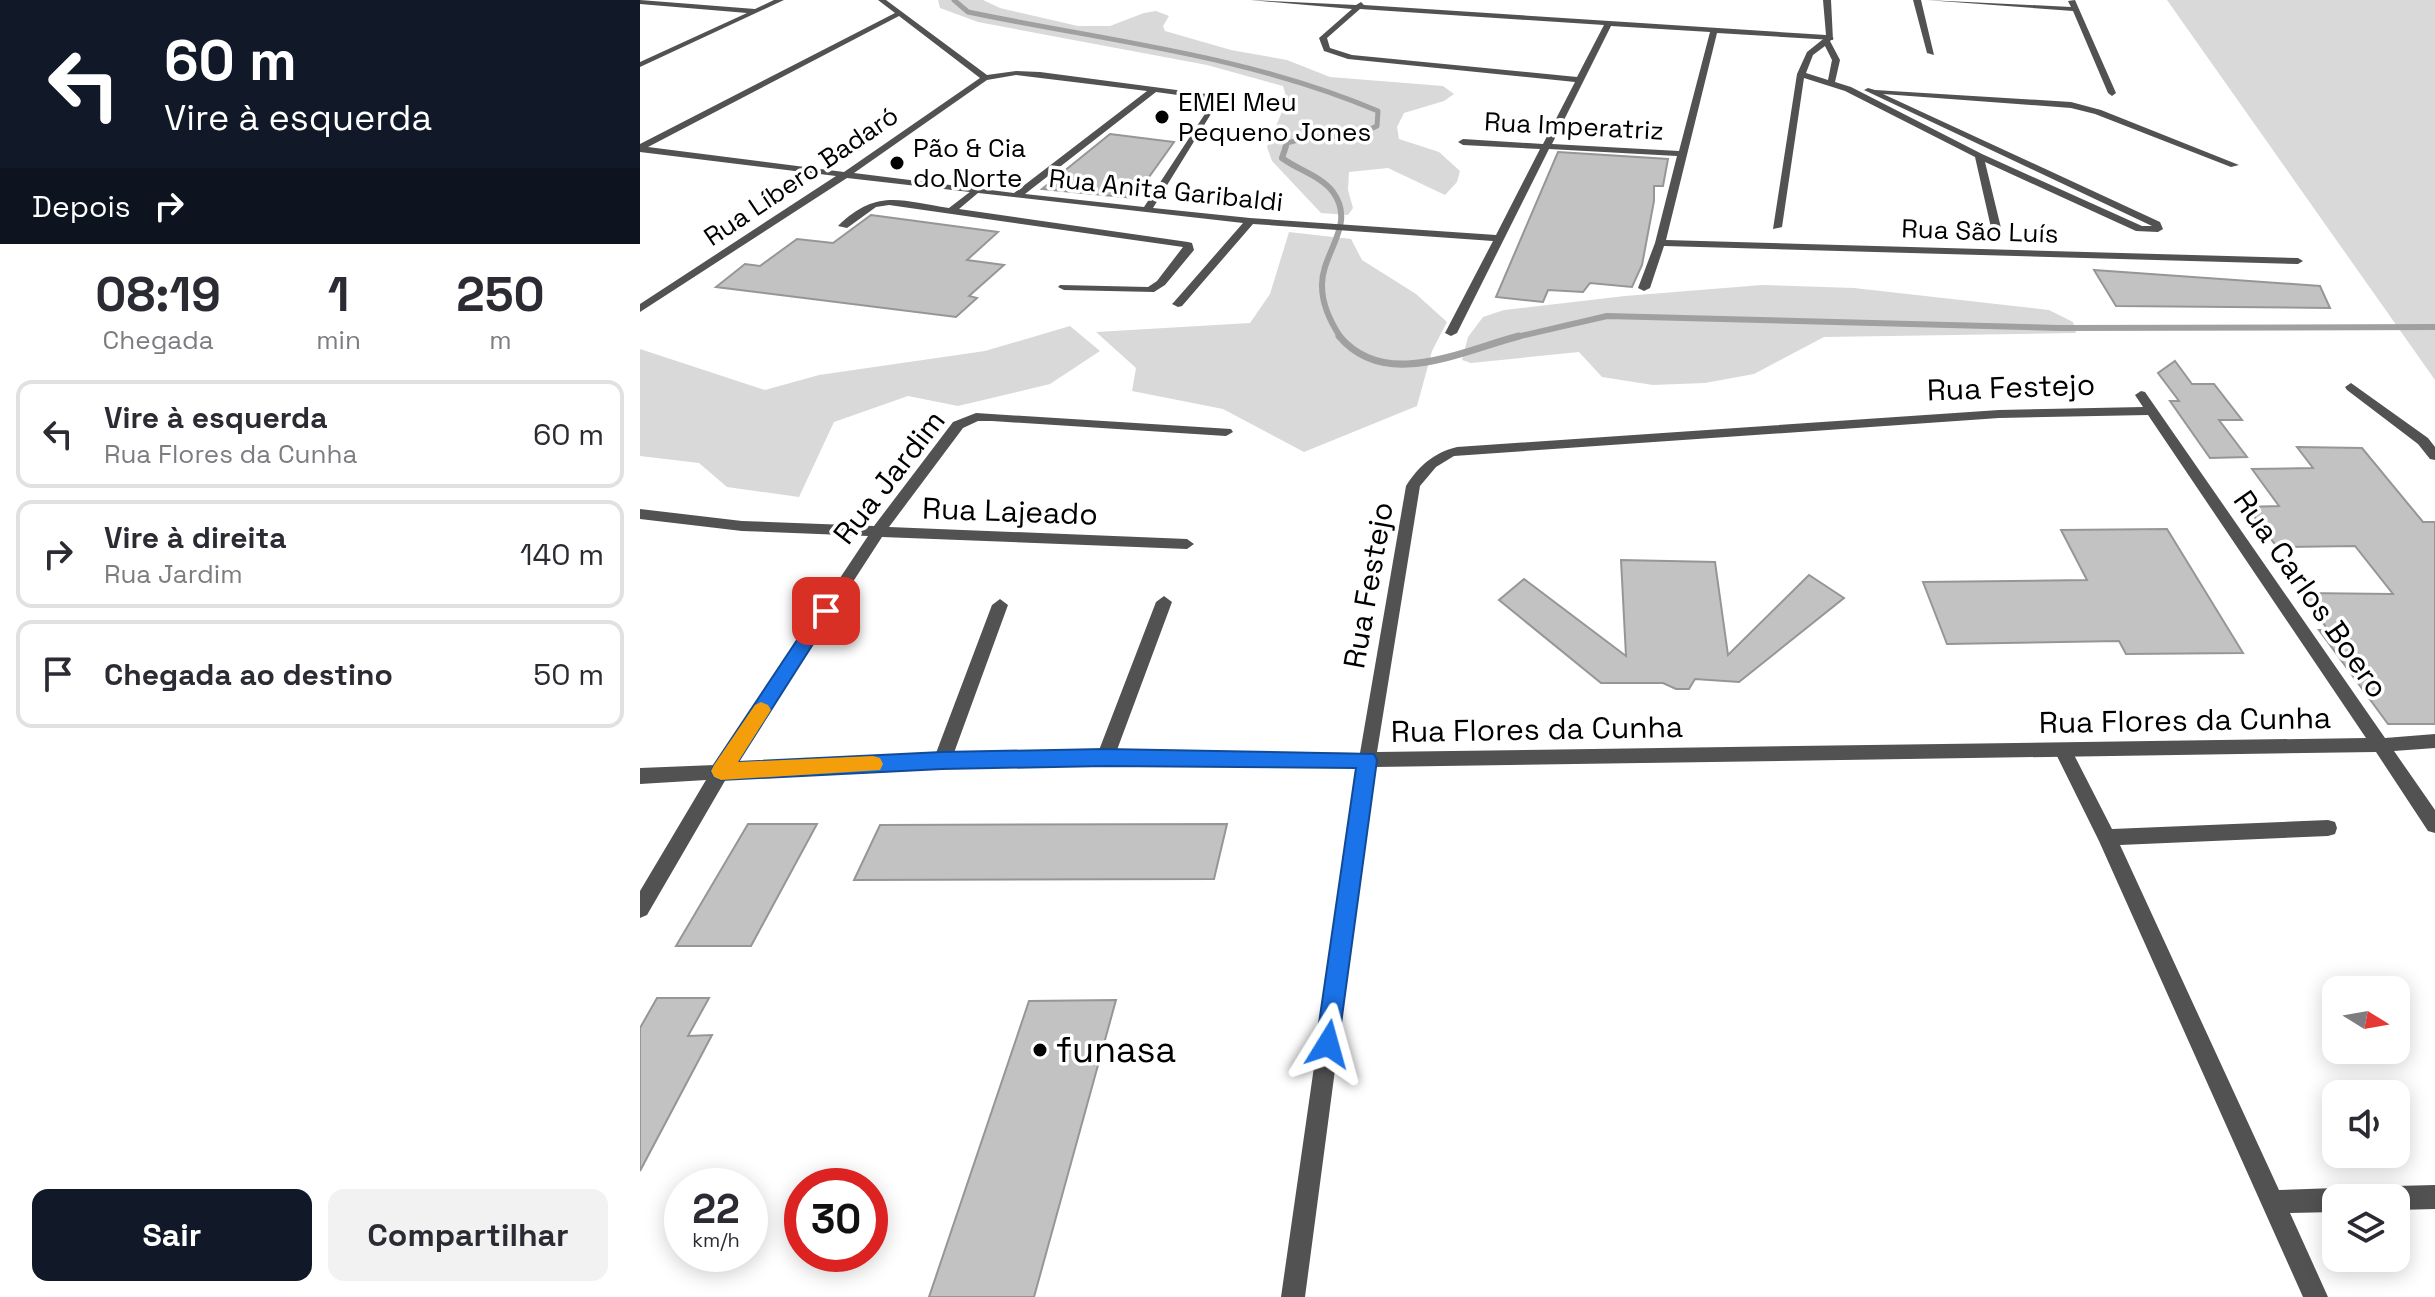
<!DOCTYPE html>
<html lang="pt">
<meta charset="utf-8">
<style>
body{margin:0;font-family:"Space Grotesk",sans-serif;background:#f2f2f3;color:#2b2b33;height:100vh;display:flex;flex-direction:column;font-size:30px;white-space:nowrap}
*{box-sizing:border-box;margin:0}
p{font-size:26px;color:#7c7c81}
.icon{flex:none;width:44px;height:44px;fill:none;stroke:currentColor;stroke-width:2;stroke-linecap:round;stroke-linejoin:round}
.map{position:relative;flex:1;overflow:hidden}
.side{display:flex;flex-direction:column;background:#fff;width:640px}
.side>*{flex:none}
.banner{background:#111827;color:#fff;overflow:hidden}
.needle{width:52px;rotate:101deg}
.tools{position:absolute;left:1682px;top:976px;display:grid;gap:16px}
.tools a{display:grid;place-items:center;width:88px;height:88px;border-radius:16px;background:#fff;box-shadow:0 4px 20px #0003;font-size:40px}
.speed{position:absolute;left:24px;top:1168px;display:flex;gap:16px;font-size:40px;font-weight:700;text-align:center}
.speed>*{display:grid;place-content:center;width:104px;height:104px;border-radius:50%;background:#fff;box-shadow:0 4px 20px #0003;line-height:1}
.speed small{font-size:20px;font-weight:400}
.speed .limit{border:12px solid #d22;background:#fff;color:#111}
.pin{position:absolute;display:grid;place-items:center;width:68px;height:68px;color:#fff;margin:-34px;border-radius:16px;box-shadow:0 4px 12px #0006}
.me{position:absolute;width:88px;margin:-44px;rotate:8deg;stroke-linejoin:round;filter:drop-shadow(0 0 6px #0008)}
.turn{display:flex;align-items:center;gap:28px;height:168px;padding:0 32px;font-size:36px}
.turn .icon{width:104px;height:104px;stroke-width:2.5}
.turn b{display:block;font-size:56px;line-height:68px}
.then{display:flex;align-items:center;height:76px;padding:0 32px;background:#0003;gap:16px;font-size:30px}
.eta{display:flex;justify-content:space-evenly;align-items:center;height:136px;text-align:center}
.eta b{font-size:48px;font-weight:700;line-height:56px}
.button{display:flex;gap:16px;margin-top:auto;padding:16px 32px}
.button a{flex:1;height:92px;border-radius:16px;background:#111827;color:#fff;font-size:32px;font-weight:700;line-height:92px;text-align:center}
.button a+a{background:#f2f2f3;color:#2b2b33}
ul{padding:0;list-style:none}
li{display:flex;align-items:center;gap:24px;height:108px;margin:0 16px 12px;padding:0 16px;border:4px solid #e1e1e2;border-radius:16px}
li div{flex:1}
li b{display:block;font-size:30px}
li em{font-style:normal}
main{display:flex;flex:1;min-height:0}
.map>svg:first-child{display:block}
.green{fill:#d9d9d9}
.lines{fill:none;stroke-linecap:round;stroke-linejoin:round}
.stream-far2{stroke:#a0a0a0;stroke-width:5}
.stream-far1{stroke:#a0a0a0;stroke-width:6}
.stream{stroke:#a0a0a0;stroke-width:7}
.building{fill:#c2c2c2;stroke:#969696;stroke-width:2}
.service{fill:#525252;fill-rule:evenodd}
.minor{fill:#525252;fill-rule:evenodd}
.route{fill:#1a73e8;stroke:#114b97;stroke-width:2}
.slow{fill:#f59e0b}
.poi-dot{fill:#000;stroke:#fff;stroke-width:3}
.labels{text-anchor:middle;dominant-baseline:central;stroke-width:7;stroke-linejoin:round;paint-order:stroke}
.far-poi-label{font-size:26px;fill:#000;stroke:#fff;text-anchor:start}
.far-street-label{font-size:26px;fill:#000;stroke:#fff}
.street-label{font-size:30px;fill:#000;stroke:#fff}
.near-poi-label{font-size:36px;fill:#000;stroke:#fff;text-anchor:start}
</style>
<main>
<section class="side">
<div class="banner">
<div class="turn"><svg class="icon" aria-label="left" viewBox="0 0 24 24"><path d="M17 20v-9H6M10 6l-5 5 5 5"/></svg><div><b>60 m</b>Vire à esquerda</div></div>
<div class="then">Depois<svg class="icon" aria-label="right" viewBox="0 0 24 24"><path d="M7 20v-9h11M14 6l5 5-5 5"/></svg></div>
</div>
<div class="eta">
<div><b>08:19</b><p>Chegada</p></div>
<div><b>1</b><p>min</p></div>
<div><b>250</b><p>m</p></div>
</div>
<ul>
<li><svg class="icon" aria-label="left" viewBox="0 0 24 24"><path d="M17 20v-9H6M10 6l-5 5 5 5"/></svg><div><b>Vire à esquerda</b><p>Rua Flores da Cunha</p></div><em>60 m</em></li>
<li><svg class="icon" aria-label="right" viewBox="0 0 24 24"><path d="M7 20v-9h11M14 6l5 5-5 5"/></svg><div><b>Vire à direita</b><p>Rua Jardim</p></div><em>140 m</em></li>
<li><svg class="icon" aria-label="arrive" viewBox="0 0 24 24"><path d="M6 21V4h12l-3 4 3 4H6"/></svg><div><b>Chegada ao destino</b></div><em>50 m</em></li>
</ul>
<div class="button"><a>Sair</a><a>Compartilhar</a></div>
</section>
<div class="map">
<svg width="1795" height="1297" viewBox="0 0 1795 1297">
<rect width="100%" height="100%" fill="#fff"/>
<!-- green -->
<path class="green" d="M298,0H343L360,8L438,26H470L504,13L516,11L529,16L523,26L525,31L591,50L647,60L690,77L803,86L814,94L804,101L764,113L757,127L759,139L799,152L820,171L817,182L805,195L748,168L709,172L708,190L713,208L708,215L681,213L632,161L627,147L647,100L643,86L567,65L338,22L300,8Z
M1527,0H1795V380Z
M649,232L711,239L722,260L776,294L807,322L792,351L777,406L664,452L583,409L492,391L496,368L456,332L610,323L630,294Z
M1122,285L1214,288L1409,310L1433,322L1436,333L1184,337L1114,374L1065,383L1013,385L962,377L939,352L831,363L822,360L828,337L843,317L864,310L985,296Z
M430,326L460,351L410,384L318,406L268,396L194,422L159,497L87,487L59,463L0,456V349L125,390L179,375L345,351Z"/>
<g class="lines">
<!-- stream-far2 -->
<path class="stream-far2" d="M314,0L328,12C467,41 606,55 738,111L737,126C708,141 677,134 647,143L645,148"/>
<!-- stream-far1 -->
<path class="stream-far1" d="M646,146L642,158C658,170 681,176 693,192C717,225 681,253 682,286C682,304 691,323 701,338
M872,338L967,316L1419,328L1795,327"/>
<!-- stream -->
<path class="stream" d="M699,336C745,391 821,351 879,336"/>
</g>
<!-- building -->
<path class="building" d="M470,134L534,142L494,198L402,189Z
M918,152L1028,159L1023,186H1014V201L1002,265L992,287L950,283L943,292L908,290L903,302L856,297Z
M231,215L358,232L327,260L364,265L329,296L337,298L316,317L76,287L105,264L120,266L157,239L193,243Z
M1454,270L1680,286L1690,308L1476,306Z
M1535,361L1552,384H1574L1602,420H1579L1607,457L1570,458L1530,401H1539L1518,373Z
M1657,447L1722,448L1783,522H1795V724H1748L1679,630H1688L1662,593L1753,594L1715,546L1637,547L1607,507L1639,506L1612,469L1673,468Z
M1527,529L1603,653L1486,654L1479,641L1307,644L1283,582L1447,580L1421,530Z
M981,560L1075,562L1088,655L1169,575L1204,598L1099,682L1055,679L1049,689H1036L1023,683H961L859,600L884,579L986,656Z
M108,824H177L111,946H36Z
M587,824L574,879L214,880L240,825Z
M17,998H69L48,1036L72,1035L0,1171V1028Z
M476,1000L394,1297H289L389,1001Z"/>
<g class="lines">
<!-- service -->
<path class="service" d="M1273,0H1281L1294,55L1287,53Z
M1286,0L1431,7L1428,1L1435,0L1476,93L1472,96L1468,93L1433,11Z
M1187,36L1194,38L1190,41L1200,60L1195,82L1211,87L1342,154L1502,226H1512L1224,90L1228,88L1235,90L1431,102L1461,110L1599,165L1591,167L1455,114L1431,108L1243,94L1520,222L1523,229L1518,232L1496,231L1345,162L1362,232L1357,235L1352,232L1335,157L1205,91L1164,78L1142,227L1133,229L1157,74L1167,52ZM1185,46L1192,60L1188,80L1166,73L1173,55Z
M335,188L340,191L338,193L319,209L548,242L552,243L554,250L525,285L514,292L424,290L418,287L420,285L508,287L517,281L543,247L249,205L236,207L207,228L198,226C237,188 261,201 309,208Z
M524,596L532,602L474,758L471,763L465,765L459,763L456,758L516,602Z
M360,599L368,605L311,761L308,766L302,768L296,766L293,761L352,605Z
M1423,743L1429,745L1472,829L1688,820L1695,822L1697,828L1695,834L1688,836L1480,845L1639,1190L1696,1188L1704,1192L1707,1198H1696V1212L1650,1213L1688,1297H1663L1459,841L1414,750L1417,745Z
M1795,1185V1209L1756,1210V1198H1744L1748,1190L1756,1186Z"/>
<!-- minor -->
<path class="minor" d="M0,0L115,9L134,0H144L0,67V62L107,13L0,4Z
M238,0H246L347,75L376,71L400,72L582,96L513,208L610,218L856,235L900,149L823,145L818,142L823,139L903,144L935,82L708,59L684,51L679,38L712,9L610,0L716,5L721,2L724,5L1186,35L1183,0H1191L1193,40L1077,33L1026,240L1658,258L1663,261L1658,264L1024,246L1010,288L1004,291L998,288L1015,243L1037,156L909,149L817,333L811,336L805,333L853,241L613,224L542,306L538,307L532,304L534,302L603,223L207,178L0,312V304L196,176L0,152V144L255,13ZM720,9L964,25L937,77L712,55L690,48L687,38ZM259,16L340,78L204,172L8,147ZM971,26L1070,32L1039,151L912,144ZM376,75L507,91L374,193L214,173L347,80ZM516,92L574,100L504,207L385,194Z
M1711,383L1788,438L1795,447V460L1790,459L1778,444L1707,390L1705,387Z
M1501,391L1505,392L1745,738L1795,734V748L1754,751L1795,810V833L1788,831L1736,752L735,767L665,1297H641L717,767L465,765L302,768L86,779L7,915L0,918V891L66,780L0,784V768L75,765L228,536L102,531L0,519V509L102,521L234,526L313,422L336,413L591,429L593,432L586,436L352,421H338L323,428L249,527L547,539L554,544L547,549L242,537L95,764L302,754L465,751L720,753L766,486C779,466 793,453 817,447L1359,410L1503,407L1495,395ZM1508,415L1726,738L737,752L780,486L796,467L814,456L1359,418Z"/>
</g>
<!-- route -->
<path class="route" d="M186,605L194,611L98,762L302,752L465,749L734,754L737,760L697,1053L688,1056L679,1053L676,1044L716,768L465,766L302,769L81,780L74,777L71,771L74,765L179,607Z"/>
<!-- slow -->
<path class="slow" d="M121,702L128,705L131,710L98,762L233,756L240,758L243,764L240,770L81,780L74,777L71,771L74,765L115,705Z"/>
<!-- markers -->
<g class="poi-dot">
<circle cx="522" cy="117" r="8"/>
<circle cx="257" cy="163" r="8"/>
<circle cx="400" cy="1050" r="8"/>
</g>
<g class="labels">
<!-- far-poi labels -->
<g class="far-poi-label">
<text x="538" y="102">EMEI Meu<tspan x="538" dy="30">Pequeno Jones</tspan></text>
<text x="273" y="148">Pão &amp; Cia<tspan x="273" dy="30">do Norte</tspan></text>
</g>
<!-- far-street labels -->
<g class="far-street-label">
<text transform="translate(934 126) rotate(3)">Rua Imperatriz</text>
<text transform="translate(161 176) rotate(-34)">Rua Líbero Badaró</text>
<text transform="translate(526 190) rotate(6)">Rua Anita Garibaldi</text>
<text transform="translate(1340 231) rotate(2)">Rua São Luís</text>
</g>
<!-- street labels -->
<g class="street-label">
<text transform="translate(1371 387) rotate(-2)">Rua Festejo</text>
<text transform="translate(249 477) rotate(-52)">Rua Jardim</text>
<text transform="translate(370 511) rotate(2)">Rua Lajeado</text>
<text transform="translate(728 585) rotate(-80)">Rua Festejo</text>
<text transform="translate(1671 594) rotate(55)">Rua Carlos Boero</text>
<text transform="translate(1545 720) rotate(-1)">Rua Flores da Cunha</text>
<text transform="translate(897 729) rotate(-1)">Rua Flores da Cunha</text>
</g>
<!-- near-poi labels -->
<g class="near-poi-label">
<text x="416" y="1050">funasa</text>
</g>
</g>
</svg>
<div class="tools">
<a><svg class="needle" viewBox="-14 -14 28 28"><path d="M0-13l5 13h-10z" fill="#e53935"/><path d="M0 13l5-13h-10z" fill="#7c7c81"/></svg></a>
<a><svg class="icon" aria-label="sound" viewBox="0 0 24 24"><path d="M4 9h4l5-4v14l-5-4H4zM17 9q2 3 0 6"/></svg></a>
<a><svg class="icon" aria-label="layers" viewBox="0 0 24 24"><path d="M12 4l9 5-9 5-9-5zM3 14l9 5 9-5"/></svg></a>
</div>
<div class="speed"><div>22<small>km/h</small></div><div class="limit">30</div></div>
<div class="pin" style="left:186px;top:611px;background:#d93025"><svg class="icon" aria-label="arrive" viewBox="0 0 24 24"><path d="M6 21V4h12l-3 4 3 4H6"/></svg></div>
<svg class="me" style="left:688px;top:1044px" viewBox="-20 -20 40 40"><path d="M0-17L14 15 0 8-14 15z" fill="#1a73e8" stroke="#fff" stroke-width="4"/></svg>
</div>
</main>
